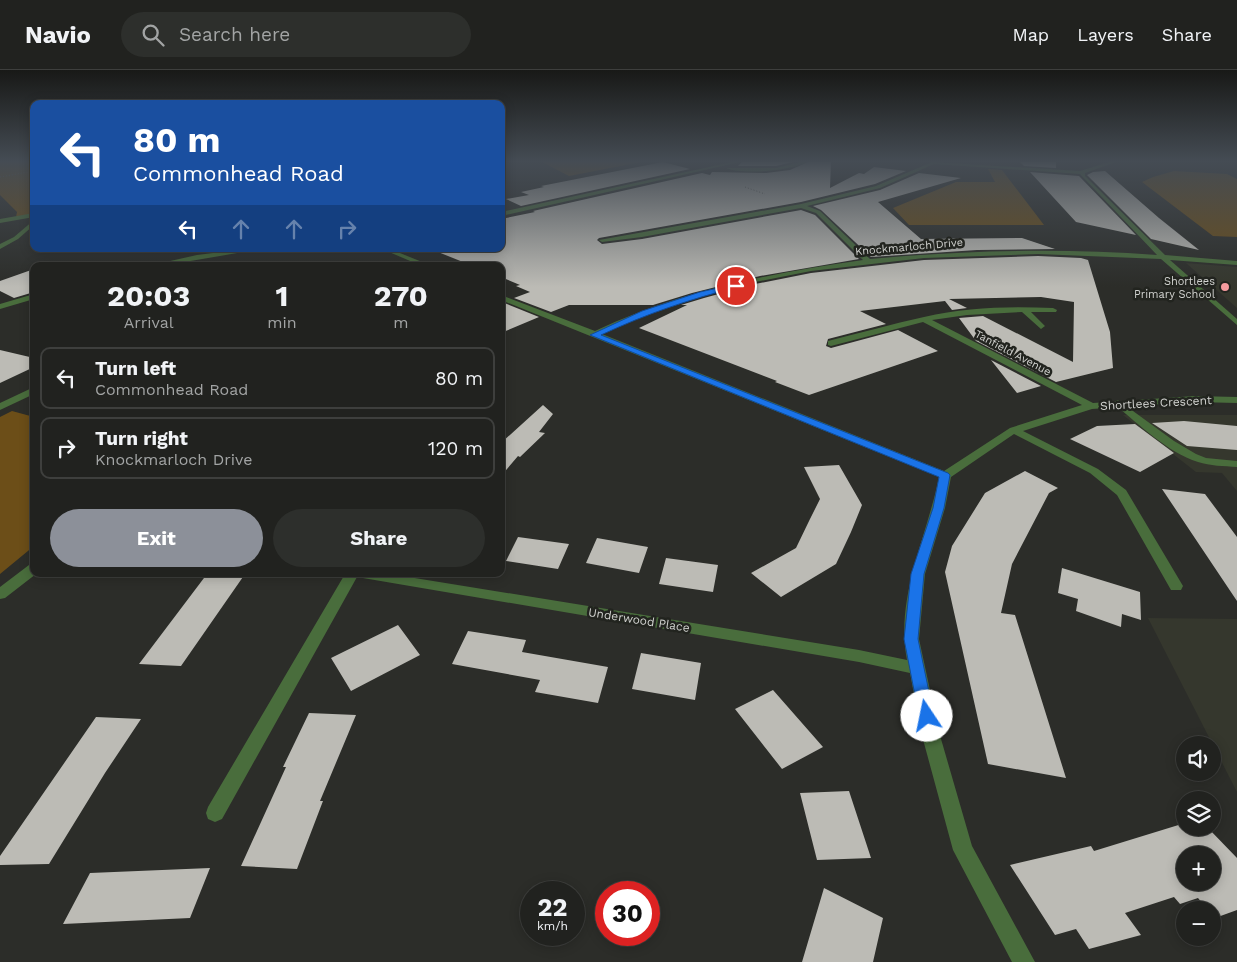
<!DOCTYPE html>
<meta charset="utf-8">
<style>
body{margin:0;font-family:"Work Sans",sans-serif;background:#2d2f2c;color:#f1f3f6;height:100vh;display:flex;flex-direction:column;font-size:19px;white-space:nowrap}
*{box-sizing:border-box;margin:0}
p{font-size:16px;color:#a2a4a4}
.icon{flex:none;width:28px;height:28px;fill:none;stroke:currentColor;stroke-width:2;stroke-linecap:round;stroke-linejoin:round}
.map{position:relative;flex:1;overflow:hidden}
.side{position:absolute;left:30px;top:192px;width:475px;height:315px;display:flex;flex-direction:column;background:#21221f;border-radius:10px;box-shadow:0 2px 12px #0003,0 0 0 1px #3e3f3d}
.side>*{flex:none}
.hud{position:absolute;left:30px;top:30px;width:475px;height:152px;border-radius:10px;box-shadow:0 2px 12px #0003,0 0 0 1px #3e3f3d;background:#1a4fa0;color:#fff;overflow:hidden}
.buttons{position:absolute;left:1176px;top:666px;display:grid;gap:10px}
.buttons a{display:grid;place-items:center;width:45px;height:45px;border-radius:50%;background:#21221f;box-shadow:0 2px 12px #0003,0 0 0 1px #3e3f3d;font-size:25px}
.speed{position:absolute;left:520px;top:811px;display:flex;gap:10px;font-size:25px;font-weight:700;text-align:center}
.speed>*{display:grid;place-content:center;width:65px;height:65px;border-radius:50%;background:#21221f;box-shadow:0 2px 12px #0003,0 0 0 1px #3e3f3d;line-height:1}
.speed small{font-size:12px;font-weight:400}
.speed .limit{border:8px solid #d22;background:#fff;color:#111}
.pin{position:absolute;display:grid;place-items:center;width:42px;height:42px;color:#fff;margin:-21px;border:2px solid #fff;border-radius:50%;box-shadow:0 1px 5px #0007}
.me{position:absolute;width:55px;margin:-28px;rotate:349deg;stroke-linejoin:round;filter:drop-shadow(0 0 4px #0008)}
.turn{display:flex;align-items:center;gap:18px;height:105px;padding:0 20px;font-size:22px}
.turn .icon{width:65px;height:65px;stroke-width:2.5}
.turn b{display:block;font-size:35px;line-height:42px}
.lanes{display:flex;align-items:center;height:48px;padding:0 20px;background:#0003;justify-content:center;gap:25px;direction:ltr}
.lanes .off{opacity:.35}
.eta{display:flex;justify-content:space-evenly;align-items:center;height:85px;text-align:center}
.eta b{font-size:30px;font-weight:700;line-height:35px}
.primary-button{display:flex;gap:10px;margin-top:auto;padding:10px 20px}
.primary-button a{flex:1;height:58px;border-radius:30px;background:#8c9099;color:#fff;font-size:20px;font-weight:700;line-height:58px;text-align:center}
.primary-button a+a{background:#2d2f2c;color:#f1f3f6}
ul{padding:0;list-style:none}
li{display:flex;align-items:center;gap:15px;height:62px;margin:0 10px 8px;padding:0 10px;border:2px solid #3e3f3d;border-radius:10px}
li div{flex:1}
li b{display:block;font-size:19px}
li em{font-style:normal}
header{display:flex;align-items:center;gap:30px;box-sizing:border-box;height:70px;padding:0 25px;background:#21221f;border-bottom:1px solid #3e3f3d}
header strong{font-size:24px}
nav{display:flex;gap:28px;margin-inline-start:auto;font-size:18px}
.search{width:350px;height:45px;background:#2d2f2c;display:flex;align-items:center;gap:12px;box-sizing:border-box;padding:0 18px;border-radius:28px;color:#a2a4a4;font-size:19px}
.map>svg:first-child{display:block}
.built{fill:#35372d}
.green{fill:#6c4e18}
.building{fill:#bcbbb5;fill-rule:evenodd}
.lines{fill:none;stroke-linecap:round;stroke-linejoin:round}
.path{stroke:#646561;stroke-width:1;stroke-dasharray:1 2;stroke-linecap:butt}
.service{fill:#496d3c;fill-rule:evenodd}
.minor{fill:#496d3c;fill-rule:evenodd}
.route{fill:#1a73e8;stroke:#114b97}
.poi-dot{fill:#f59b9e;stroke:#22241f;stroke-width:2}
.labels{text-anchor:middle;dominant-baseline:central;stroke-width:5;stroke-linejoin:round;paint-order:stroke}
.far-street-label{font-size:11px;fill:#d1d2cf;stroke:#22241f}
.far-poi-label{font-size:11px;fill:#d1d2cf;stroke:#22241f;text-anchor:end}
.street-label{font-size:12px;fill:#d1d2cf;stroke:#22241f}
</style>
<header>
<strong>Navio</strong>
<div class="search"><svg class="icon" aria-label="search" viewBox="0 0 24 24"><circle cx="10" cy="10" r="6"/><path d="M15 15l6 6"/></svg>Search here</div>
<nav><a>Map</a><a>Layers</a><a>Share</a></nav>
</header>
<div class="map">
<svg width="1237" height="892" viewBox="0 0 1237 892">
<rect width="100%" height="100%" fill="#2c2d29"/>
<!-- built -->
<path class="built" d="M1186,193L1237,197V238Z
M1123,345H1237V421L1222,403L1196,402Z
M1148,548L1237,549V722Z"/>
<!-- green -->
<path class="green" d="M0,92H34V144L16,147L17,142L0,125Z
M542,92H641L569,106Z
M988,99L1002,100L1044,155H909L893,138L956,112H995Z
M1174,101L1227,104L1237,109V167L1213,166L1142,112L1153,107Z
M12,341L34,347V476L0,504V347Z"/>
<!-- building -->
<path class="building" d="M663,92L690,99L521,136L506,129L529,125L521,122L544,117L541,116Z
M742,92H793L776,96H738Z
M808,92H831L830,118L859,103L864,104L874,97L906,101L875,114L801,132L599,168L597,170L602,174L642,169L801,140L815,145L859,189L760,206L692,223L653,235H569L551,242L514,228L530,222L516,216L520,215L501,207V196H473L433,180L501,179V149L535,142L533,141L702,103L710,105L712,102L766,103L790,100Z
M1020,92H1056V98L1024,96Z
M1105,101L1159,148L1199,180L1151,169L1087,105L1093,102Z
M1030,102L1079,106L1136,165L1076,152Z
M919,103L961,108L878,132L921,169L1022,168L1055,179L977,180L871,187L821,140L813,136L880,120Z
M1038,186L1081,188L1088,190L1110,262L1113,298L1056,312L976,271L959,248L983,246L1073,292L1074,232L1041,227L949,229L967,238L952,240L945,231L860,241L886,254L828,269L826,276L831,278L898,260L938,281L809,325L775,312L777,311L639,258L687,235H681L704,228L755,214L811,203L924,190Z
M34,199V222L14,228L0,221V211Z
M501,233L502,232L539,247L501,263Z
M0,280L34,288V297L0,313Z
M991,290L1041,316L1017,323Z
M543,335L553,344L539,362L545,363L520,387L518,386L501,406V373Z
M1184,351L1237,356V380L1187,376L1152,353Z
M1135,354L1174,383L1140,402L1070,369L1097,356Z
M839,395L862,435L851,462L836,494L781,527L751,503L796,478L810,449L820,429L804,397Z
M1025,401L1058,418L1049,423L1012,494L1001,543L1015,545L1066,708L988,694L945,502L952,476L985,423Z
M1162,419L1205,424L1237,467V531Z
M518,467L569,474L558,499L506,491Z
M597,468L648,477L639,503L586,493Z
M666,488L718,495L713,522L659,514Z
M1062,498L1140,522L1141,550L1122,544L1121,557L1076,541L1078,529L1058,523Z
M207,504H245L181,596L139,594Z
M398,555L420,585L351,621L331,588Z
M468,561L526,570L522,582L608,597L598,633L535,622L540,610L452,594Z
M641,583L701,593L695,630L632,619Z
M773,620L823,677L782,699L735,639Z
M309,643L356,645L320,731H323L297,799L241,796L286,697H283Z
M96,647L141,649L105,703L49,794L0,795V786Z
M849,721L871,788L817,790L800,723Z
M1185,753V758H1208L1237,788V840L1215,848L1212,840H1208L1198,828L1180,834L1174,827L1125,843L1141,865L1089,879L1076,859L1055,865L1010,795L1091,776L1094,781ZM1185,785H1212V812H1185Z
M210,798L190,848L63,854L90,803Z
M824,818L883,848L873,892H802Z"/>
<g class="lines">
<!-- path -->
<path class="path" d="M0,107L34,101
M745,117L765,124"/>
<!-- service -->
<path class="service" d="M1118,330L1174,371L1196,384L1206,388L1237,391V397C1224,396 1210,396 1198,392C1167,382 1140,355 1115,335L1113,333Z"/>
<!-- minor -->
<path class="minor" d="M732,92H740L501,146V142Z
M800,92H806C792,101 741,105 726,98H776Z
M932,92L1080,101L1109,92H1116L1085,103V106L1165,185L1237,191V195L1170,190L1237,249V255L1161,189L1038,184L924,188L811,201L755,212L703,226L642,246L602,264L944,401L1010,358L1082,335L923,252L831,276L828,275V271C860,263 892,254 924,247C966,237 1010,236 1053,238L1057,240L1056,242H1031L1045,256L1041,259L1022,242L967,245L932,250L1093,333L1195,326L1237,327V333L1195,332L1092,339L1023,361L1098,399L1126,420L1183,516L1181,520H1171L1117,425L1090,403L1014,364L951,407L945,438L925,504L919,569L939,662L972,776L1035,892H1012L953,780L921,662L910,603L859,592L357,507L222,749L215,752L208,749L206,743L208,737L345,504H390L859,580L907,590C895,527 927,467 939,407L501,230V225L595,261C679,221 771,203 863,190L816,143L801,138L642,167L602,172L599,170L801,134L876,116ZM934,94L1080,104L1157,185C1061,178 965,180 870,189L820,141L807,136L880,118Z
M34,143V147L0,153V149Z
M34,150V155L18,169L0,179V174L14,167Z
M245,179H261L161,196H148L197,185Z
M382,179H390L432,196H422Z
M34,224V229L0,239V234Z
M34,317V324L0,340V333Z
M34,493V504H36L5,528L0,529V517L29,495Z"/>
</g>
<!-- sky -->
<linearGradient id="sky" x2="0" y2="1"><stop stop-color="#181917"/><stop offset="0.42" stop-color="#454c54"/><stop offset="1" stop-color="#454c54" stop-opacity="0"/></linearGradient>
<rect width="1237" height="217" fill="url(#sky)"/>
<!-- route -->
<path class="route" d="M736,214H738V217C690,229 646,244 601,265L948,403L950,405L944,438L924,504L918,569L934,646L932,650L927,652L921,650L919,646L904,569L911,504L933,438L939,407L590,265L642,241L700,222Z"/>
<!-- markers -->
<circle class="poi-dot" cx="1225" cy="217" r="5"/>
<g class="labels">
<!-- far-street labels -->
<g class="far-street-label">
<text transform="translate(909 177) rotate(-5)">Knockmarloch Drive</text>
<text transform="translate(1013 283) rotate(28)">Tanfield Avenue</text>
</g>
<!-- far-poi labels -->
<g class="far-poi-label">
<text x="1215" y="211">Shortlees<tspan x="1215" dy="13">Primary School</tspan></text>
</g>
<!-- street labels -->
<g class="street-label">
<text transform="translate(1156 333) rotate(-3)">Shortlees Crescent</text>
<text transform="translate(639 550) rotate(9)">Underwood Place</text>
</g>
</g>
</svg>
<div class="buttons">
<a><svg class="icon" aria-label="sound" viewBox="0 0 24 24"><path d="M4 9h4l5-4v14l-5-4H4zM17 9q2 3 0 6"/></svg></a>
<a><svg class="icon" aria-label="layers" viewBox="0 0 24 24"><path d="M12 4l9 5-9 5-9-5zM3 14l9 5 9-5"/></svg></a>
<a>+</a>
<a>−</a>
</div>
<div class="speed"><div>22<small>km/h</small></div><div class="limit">30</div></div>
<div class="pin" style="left:736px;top:216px;background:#d93025"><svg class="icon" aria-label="arrive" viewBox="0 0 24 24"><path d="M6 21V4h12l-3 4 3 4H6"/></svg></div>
<svg class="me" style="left:927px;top:646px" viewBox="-20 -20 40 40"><circle r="19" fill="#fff"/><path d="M0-13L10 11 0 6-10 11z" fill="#1a73e8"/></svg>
<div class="hud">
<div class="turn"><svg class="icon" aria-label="left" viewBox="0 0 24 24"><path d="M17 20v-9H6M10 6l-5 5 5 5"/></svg><div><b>80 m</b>Commonhead Road</div></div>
<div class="lanes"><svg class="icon" aria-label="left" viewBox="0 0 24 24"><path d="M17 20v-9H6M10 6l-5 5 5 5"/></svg><svg class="icon off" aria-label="ahead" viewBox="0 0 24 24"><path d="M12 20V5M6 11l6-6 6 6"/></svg><svg class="icon off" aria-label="ahead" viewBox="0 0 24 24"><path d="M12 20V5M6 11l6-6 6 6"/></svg><svg class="icon off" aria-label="right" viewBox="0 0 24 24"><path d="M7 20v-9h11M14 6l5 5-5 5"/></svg></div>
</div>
<section class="side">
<div class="eta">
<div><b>20:03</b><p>Arrival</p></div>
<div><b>1</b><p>min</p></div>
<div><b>270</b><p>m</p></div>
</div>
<ul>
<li><svg class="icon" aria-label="left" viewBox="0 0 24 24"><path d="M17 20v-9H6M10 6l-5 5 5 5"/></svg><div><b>Turn left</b><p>Commonhead Road</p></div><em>80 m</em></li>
<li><svg class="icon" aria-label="right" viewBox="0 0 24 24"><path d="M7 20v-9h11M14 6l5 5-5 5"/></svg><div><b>Turn right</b><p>Knockmarloch Drive</p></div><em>120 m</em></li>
</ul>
<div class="primary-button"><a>Exit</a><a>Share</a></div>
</section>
</div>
